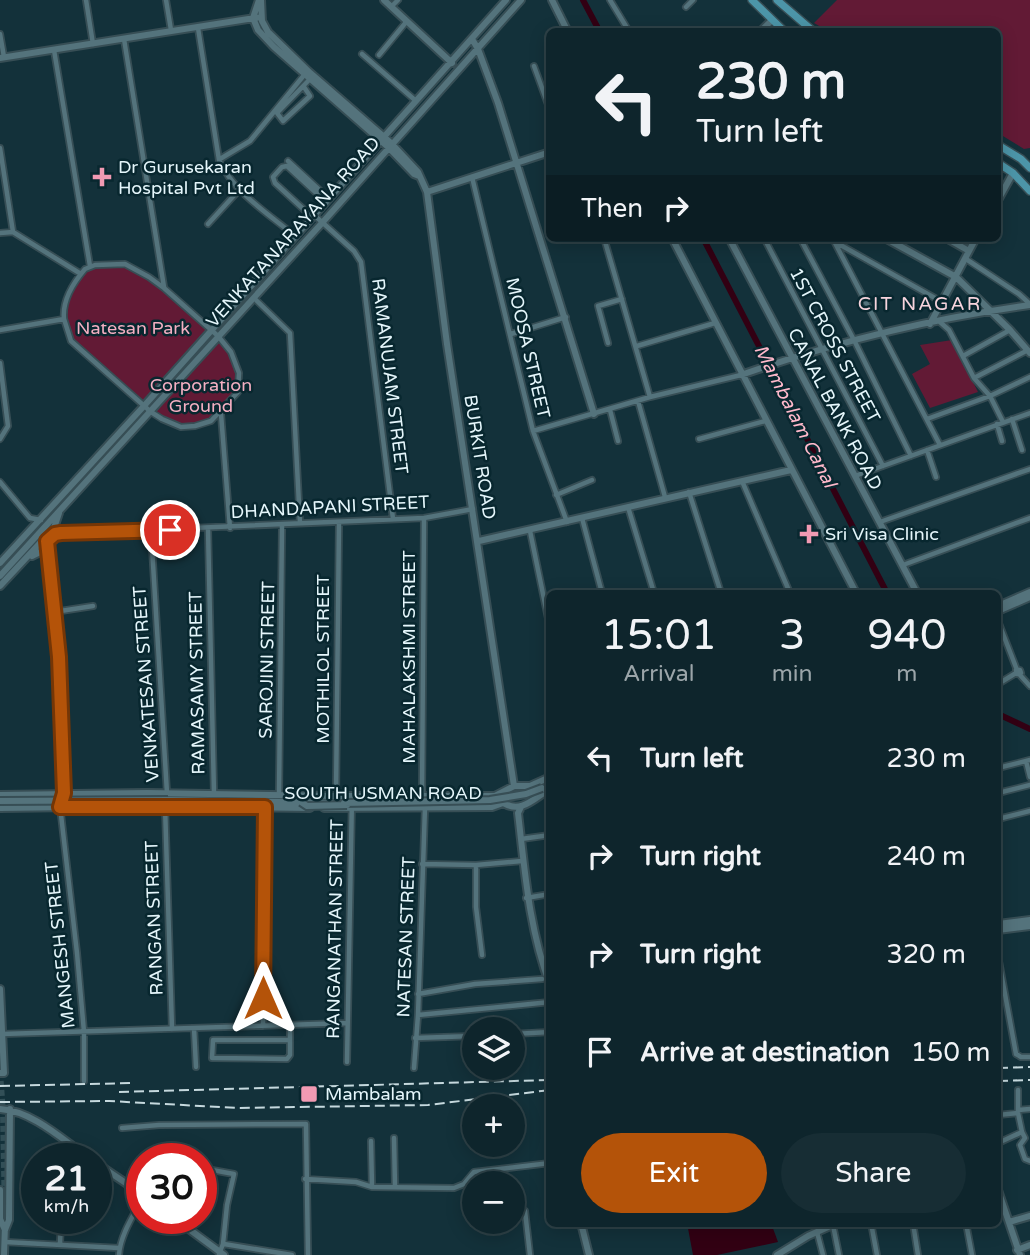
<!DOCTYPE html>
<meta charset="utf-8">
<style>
body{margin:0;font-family:"Varela Round",sans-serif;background:#172d34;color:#f1f3f6;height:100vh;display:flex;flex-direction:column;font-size:26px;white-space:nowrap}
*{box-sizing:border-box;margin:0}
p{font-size:23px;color:#9ba5a9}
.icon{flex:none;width:38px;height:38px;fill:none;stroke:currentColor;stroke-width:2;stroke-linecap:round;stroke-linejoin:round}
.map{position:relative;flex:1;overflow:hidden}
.side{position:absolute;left:546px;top:590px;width:455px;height:637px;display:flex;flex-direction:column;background:#0e252c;border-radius:10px;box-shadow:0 4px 18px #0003,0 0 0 2px #2e4248}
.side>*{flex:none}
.guide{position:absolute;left:546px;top:28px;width:455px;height:214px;border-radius:10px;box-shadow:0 4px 18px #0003,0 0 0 2px #2e4248;background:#0e252c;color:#f1f3f6;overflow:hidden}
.buttons{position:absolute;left:462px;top:1017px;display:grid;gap:14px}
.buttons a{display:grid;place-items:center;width:63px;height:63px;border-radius:50%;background:#0e252c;box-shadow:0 4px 18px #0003,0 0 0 2px #2e4248;font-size:35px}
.speed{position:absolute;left:21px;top:1143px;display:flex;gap:14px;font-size:35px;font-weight:700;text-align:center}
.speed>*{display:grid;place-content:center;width:91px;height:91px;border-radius:50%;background:#0e252c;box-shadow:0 4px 18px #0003,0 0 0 2px #2e4248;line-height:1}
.speed small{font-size:18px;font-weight:400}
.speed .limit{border:10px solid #d22;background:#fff;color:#111}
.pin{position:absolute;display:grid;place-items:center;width:60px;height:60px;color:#fff;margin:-30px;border:4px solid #fff;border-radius:50%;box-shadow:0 2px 7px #0007}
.me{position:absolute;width:77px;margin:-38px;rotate:0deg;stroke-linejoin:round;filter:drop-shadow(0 0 5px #0008)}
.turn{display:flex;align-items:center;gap:24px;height:147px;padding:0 35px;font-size:32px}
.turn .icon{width:91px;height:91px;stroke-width:2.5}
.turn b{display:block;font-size:49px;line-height:60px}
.then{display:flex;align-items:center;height:66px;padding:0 35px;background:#0003;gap:14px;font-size:26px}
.eta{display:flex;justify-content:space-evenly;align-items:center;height:119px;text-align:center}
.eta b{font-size:42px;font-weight:600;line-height:49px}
.action{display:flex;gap:14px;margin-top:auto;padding:14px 35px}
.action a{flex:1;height:80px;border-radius:42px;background:#b45309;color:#fff;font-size:28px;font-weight:600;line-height:80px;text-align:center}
.action a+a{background:#172d34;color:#f1f3f6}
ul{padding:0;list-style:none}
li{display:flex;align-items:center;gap:21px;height:98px;padding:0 35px}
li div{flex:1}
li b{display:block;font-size:26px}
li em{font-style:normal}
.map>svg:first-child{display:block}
.green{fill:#621a35}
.water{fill:#320013}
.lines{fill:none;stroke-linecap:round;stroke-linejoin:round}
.canal{stroke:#320013;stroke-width:6}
.secondary-tunnel{stroke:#324f57;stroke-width:6;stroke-dasharray:6 3;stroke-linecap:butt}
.street-casing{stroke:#374e55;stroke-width:8}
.secondary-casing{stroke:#374e55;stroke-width:10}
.primary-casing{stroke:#374e55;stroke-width:10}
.street{stroke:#54737c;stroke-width:4.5}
.secondary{stroke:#54737c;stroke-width:6}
.primary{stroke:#4c95a8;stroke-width:7}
.rail{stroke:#c6d9de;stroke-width:2;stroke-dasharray:10 5;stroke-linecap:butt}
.secondary-bridge-casing{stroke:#374e55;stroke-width:10;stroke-linecap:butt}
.secondary-bridge{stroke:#54737c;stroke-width:6}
.route-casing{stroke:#753606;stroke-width:18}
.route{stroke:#b45309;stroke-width:12}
.poi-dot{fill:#f19ab3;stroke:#08272f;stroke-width:2.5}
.labels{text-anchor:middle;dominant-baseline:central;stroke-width:5;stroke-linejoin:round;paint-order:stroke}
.poi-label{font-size:18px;fill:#e5f6fb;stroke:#08272f;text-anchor:start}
.street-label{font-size:18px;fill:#e5f6fb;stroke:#08272f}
.park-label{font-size:18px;fill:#f4afc2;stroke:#08272f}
.neighbourhood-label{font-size:19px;letter-spacing:2px;fill:#f7d4dd;stroke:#08272f}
.water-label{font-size:19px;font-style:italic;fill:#ffb9cb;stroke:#08272f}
</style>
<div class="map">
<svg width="1030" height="1255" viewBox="0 0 1030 1255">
<rect width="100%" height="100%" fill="#13313a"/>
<!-- green -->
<path class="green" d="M837,0H1030V148L1024,149L998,133V32L828,31L814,23Z
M111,263L136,268L166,291L208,331L143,403L72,340L65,319L68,290L83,269Z
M216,339L230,353L237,374L236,392L211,420L195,425H182L153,411Z
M952,340L978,392L930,408L912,374L930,364L920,345Z"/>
<!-- water -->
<path class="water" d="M687,1223H771L778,1242L717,1255H693Z"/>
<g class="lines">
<!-- canal -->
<path class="canal" d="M583,0L600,32
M703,238L887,593
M998,714L1030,729"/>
<!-- secondary-tunnel -->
<path class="secondary-tunnel" d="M0,1072L3,1112L5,1220"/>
<defs>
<path id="street" d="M86,0L93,44
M166,0L171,30
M610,0L627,28
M391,7L398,0
M686,7L693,0
M198,28L219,160C233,192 269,214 295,236
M0,34L4,57
M124,39L164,287
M54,50L90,266
M362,54L416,101
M379,55L407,21
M534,66L550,110
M304,87L310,96L283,121L277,113L310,79
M0,148L13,232
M220,159L250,141L305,74
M288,161L328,198
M472,177L533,431L567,522
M313,214L354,251L361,262L393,519
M312,217L275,183L273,177L282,167L287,166L325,201
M208,224L240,189
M0,233L13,232L81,274
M604,238L650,397
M764,238L883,466
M800,238L855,342L911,456
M828,238L942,302
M834,241L940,445
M966,259L1019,294L1030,304
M254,298L290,333L300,523
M940,322L949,330L974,378L990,396L1003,422
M0,330L64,319L71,341L151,412L162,419L181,427L195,426L211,421L238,392L239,373L231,352L218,336L164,288L149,277L125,264L95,265L85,269C73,283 62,300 64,319
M511,334L566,317
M608,343L598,306L622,299
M637,346L715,323
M963,356L1010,330
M0,363L8,426L0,439
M974,378L1028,350
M638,401L665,497
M610,410L618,441
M221,414L230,528
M927,419L990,396L1030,377
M1012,419L1022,450
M997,424L1002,441
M533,431L650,397L741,375
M699,439L765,421
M927,450L936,477
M855,476L1030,413
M742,481L790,593
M0,482L30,518L41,520
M689,492L721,593
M556,495L592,480
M628,507L654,593
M582,518L602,593
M880,522L1030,469
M208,529L214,794
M151,531L167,793
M530,531L550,628
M903,565L1030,518
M54,612L93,606
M998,621L1017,670
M1016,670H1020L1021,673L1017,674Z
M1020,675L1030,686
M998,684L1016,673
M1026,761L1030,777
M998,768L1030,760
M998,793L1030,785
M64,795L59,657L46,549L47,541L55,534L424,518L473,509
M279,795L282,526
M336,796L339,522
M422,797L424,518
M60,806L77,953L84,1032V1081
M165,806L172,1029
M998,819L1030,811
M521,839L550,835
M422,864L476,865L522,861
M476,865V907L482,955
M526,898L550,894
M998,956L1016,1054L1021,1057H1030
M418,994L475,984L542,979
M418,1015L550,1002
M263,1026L265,807
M194,1028L196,1067
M2,1034L347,1023
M513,1034L550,1032
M415,1038L474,1036
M290,1040H213L212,1058L287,1059L290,1055V1025
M347,1062L352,796
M414,1068L418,1015L425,807
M1018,1110L1030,1109
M998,1115L1018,1113
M122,1128L159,1125L306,1124L308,1255
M1022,1132L1025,1138L1020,1145L1025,1159L1030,1161
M394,1138L395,1187
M371,1141L372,1187
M998,1143L1022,1132L1018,1113V1090
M201,1168L234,1174L227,1205L223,1244L219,1254
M305,1179L356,1182L372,1187L454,1188L464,1184L474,1172L550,1163
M513,1212L525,1211L530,1255
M871,1223L877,1255
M913,1223L918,1255
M966,1223L972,1255
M833,1225L839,1255
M817,1232L823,1255
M5,1242L119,1248
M60,1244L61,1218
M224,1244L292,1255
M119,1255C120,1236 133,1216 142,1199"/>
<path id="secondary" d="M261,0L262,21L268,32L308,71L391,143L418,172L427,192L447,344L514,786
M384,0L452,63
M552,0L568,32
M253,18L258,30L274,47L388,147L414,174L419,176
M253,18L259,0
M760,32L772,20
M472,39L478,49L498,103L594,414
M0,58L261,17
M427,192L550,152
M998,200L1013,173
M672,238L856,593
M729,238L917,593
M885,238L956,277L1010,330L1030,353
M946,238L969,251
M930,324L976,238
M741,375C832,343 934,318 1030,305
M479,541L791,470
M32,556L46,549
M0,563L144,406L506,0
M0,576L322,223L521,0
M0,586L54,528L59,513
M998,606L1030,592
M998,611L1030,597
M0,795L147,793L336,796H495L514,786H530L550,777
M168,800L331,803
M521,807L518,813C525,872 529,929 550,985
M0,808L148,806L310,808
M324,808L492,807L503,803C522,814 534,798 550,789
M998,924L1030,920
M998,930L1030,926
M0,989L4,1073H0
M0,1109C33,1111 63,1140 89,1158
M96,1163L142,1194
M0,1190V1219L5,1230
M998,1190L1020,1255
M174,1218L224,1255
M1009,1222L1030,1216
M581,1223L589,1255
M5,1230L9,1220L10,1109
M1017,1250L1030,1245
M4,1255L5,1225
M777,1255L808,1236L837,1223"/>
<path id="primary" d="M752,0L785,32
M777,0L814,32
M998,145L1021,159L1030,168
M998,163L1013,173L1030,191"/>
</defs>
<!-- street casing -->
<use href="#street" class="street-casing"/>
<!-- secondary casing -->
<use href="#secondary" class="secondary-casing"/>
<!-- primary casing -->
<use href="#primary" class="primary-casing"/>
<!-- street -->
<use href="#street" class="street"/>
<!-- secondary -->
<use href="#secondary" class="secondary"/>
<!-- primary -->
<use href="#primary" class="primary"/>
<!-- rail -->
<path class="rail" d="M998,1068L1030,1067
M998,1081L1030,1080
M0,1086L133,1083
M119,1092L550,1080
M0,1102L109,1101L238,1108L428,1105L550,1090"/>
<defs>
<path id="secondary-bridge" d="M0,801L168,800
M301,802L307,806L347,805
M344,803L490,800L526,794L542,788"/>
</defs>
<!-- secondary-bridge casing -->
<use href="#secondary-bridge" class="secondary-bridge-casing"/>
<!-- secondary-bridge -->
<use href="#secondary-bridge" class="secondary-bridge"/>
</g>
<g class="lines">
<defs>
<path id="route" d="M170,530L61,533L55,534L47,541L59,657L64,793L60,807H265L263,998"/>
</defs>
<!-- route casing -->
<use href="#route" class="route-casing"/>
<!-- route -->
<use href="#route" class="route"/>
</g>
<!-- markers -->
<g class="poi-dot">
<path d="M98.5 166.5h7v7h7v7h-7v7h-7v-7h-7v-7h7z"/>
<path d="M805.5 523.5h7v7h7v7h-7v7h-7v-7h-7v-7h7z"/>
<rect x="300" y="1085" width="18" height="18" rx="3.5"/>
</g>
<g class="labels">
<!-- poi labels -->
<g class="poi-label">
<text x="118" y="167">Dr Gurusekaran<tspan x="118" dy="21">Hospital Pvt Ltd</tspan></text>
<text x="825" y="534">Sri Visa Clinic</text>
<text x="325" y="1094">Mambalam</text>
</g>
<!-- street labels -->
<g class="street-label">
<text transform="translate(293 232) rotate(-48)">VENKATANARAYANA ROAD</text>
<text transform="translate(835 345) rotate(62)">1ST CROSS STREET</text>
<text transform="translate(528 348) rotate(77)">MOOSA STREET</text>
<text transform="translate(390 376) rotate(83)">RAMANUJAM STREET</text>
<text transform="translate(835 409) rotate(62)">CANAL BANK ROAD</text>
<text transform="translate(480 457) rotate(81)">BURKIT ROAD</text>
<text transform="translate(330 507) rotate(-3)">DHANDAPANI STREET</text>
<text transform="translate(409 657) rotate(-90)">MAHALAKSHMI STREET</text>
<text transform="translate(323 659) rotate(-90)">MOTHILOL STREET</text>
<text transform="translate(267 660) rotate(-89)">SAROJINI STREET</text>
<text transform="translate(197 683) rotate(-91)">RAMASAMY STREET</text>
<text transform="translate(146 684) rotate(-94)">VENKATESAN STREET</text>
<text x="383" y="793">SOUTH USMAN ROAD</text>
<text transform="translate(154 918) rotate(-92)">RANGAN STREET</text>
<text transform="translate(335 929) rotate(-89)">RANGANATHAN STREET</text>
<text transform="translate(406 937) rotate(-88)">NATESAN STREET</text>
<text transform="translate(60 945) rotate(-96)">MANGESH STREET</text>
</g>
<!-- park labels -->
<g class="park-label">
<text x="133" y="328">Natesan Park</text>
<text x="201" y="385">Corporation<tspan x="201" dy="21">Ground</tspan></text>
</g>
<!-- neighbourhood labels -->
<g class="neighbourhood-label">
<text x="920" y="304">CIT NAGAR</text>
</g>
<!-- water labels -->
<g class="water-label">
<text transform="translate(795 416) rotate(63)">Mambalam Canal</text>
</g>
</g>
</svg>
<div class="buttons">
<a><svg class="icon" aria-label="layers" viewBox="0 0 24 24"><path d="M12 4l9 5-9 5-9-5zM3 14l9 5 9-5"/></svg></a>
<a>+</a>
<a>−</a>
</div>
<div class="speed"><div>21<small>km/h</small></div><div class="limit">30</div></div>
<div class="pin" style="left:170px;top:530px;background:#d93025"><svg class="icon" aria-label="arrive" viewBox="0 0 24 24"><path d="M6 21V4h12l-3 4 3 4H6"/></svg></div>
<svg class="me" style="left:263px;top:998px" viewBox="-20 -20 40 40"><path d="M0-17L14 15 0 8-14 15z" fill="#b45309" stroke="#fff" stroke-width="4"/></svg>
<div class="guide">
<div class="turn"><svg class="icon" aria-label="left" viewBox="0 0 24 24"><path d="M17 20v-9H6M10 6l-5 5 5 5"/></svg><div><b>230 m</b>Turn left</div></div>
<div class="then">Then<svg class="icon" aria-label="right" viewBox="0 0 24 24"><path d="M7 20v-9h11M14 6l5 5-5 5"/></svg></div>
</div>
<section class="side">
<div class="eta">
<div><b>15:01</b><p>Arrival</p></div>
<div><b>3</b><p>min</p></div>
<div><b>940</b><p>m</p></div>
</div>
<ul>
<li><svg class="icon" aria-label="left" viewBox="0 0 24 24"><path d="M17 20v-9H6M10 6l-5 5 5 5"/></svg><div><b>Turn left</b></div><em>230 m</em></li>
<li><svg class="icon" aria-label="right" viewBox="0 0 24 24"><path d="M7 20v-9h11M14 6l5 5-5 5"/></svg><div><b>Turn right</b></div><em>240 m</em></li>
<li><svg class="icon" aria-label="right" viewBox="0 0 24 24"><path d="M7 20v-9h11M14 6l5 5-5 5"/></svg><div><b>Turn right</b></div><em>320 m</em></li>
<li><svg class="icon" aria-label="arrive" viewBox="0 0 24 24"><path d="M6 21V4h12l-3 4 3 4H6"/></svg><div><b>Arrive at destination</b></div><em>150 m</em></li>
</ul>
<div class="action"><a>Exit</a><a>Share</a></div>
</section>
</div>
